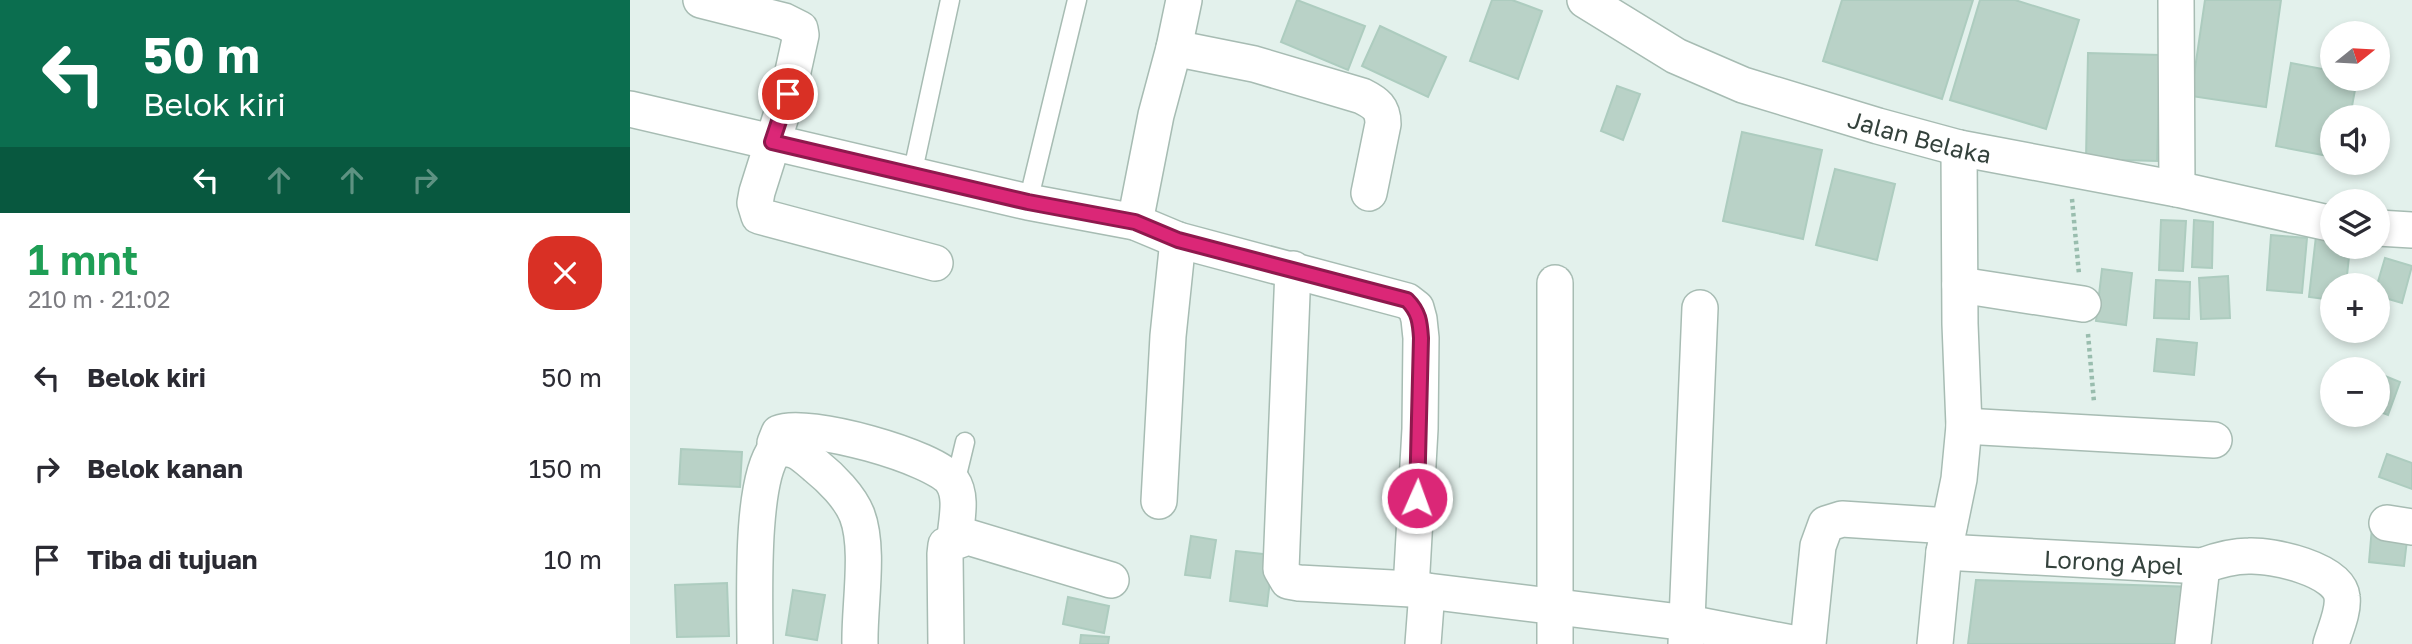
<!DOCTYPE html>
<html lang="id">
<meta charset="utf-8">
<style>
body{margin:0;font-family:"Golos Text",sans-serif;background:#f2f2f3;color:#2b2b33;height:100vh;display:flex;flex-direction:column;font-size:26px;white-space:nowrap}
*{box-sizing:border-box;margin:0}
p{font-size:23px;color:#7c7c81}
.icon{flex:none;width:38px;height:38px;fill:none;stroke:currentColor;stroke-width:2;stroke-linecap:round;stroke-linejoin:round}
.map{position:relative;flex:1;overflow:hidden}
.drawer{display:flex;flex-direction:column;background:#fff;width:630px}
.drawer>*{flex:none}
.hud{background:#0b6e4f;color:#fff;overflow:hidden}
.needle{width:46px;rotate:72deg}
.controls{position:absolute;left:1690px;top:21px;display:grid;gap:14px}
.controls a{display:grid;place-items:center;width:70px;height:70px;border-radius:50%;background:#fff;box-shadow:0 4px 10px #0003;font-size:35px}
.pin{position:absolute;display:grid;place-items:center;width:60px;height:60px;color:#fff;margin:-30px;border:4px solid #fff;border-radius:50%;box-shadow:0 2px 7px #0007}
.me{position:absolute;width:77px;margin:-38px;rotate:2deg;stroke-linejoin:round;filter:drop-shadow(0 0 5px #0008)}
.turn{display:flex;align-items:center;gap:24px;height:147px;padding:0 28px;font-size:32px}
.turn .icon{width:91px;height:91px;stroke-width:2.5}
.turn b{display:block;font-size:49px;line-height:60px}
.lanes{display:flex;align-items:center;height:66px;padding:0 28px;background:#0003;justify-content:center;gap:35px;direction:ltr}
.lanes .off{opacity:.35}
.round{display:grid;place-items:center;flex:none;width:74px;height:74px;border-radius:28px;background:#f2f2f3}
.head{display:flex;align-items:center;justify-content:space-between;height:119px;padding:0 28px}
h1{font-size:42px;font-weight:600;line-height:52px;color:#1e9e55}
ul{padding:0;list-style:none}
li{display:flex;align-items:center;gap:21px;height:91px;padding:0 28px}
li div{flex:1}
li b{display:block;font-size:26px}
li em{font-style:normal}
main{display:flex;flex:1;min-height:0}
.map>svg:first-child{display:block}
.building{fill:#b9d2c7;stroke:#adccbf;stroke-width:2}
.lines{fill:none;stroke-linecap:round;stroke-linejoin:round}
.lane-casing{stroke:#a7bcb3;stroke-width:21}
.street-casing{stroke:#a7bcb3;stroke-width:38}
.path{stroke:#99bdae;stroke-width:4.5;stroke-dasharray:3.5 3.5;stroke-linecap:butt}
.lane{stroke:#fff;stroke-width:18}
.street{stroke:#fff;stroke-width:35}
.route-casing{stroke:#8e194d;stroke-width:18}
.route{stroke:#db2777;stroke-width:12}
.labels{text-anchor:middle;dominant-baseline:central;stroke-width:5;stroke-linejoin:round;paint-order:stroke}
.street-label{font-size:24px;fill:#34423c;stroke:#fff}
</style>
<main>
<section class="drawer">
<div class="hud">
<div class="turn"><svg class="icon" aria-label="left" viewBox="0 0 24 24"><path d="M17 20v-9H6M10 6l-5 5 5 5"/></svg><div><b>50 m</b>Belok kiri</div></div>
<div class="lanes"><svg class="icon" aria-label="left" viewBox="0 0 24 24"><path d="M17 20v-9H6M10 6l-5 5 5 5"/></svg><svg class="icon off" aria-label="ahead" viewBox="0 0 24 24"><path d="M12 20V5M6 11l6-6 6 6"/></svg><svg class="icon off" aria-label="ahead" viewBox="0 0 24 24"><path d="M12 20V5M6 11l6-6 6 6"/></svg><svg class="icon off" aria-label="right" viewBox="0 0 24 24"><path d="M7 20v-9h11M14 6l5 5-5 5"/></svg></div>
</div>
<div class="head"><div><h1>1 mnt</h1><p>210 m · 21:02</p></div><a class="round" style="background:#d93025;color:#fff"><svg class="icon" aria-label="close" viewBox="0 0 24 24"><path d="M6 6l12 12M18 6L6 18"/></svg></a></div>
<ul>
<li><svg class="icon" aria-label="left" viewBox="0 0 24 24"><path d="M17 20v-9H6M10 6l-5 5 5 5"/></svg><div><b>Belok kiri</b></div><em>50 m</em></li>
<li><svg class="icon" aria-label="right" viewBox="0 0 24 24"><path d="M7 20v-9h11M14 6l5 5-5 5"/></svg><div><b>Belok kanan</b></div><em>150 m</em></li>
<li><svg class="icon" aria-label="arrive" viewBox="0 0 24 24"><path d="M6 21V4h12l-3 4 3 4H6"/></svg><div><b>Tiba di tujuan</b></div><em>10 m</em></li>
</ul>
</section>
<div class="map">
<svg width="1782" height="644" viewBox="0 0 1782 644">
<rect width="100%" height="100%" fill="#e3f1ec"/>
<!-- building -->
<path class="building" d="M667,0L735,26L718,70L651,42Z
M862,0H882L912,11L888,79L840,61Z
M1212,0H1343L1312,99L1193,61Z
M1350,0H1385L1449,20L1416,129L1320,100Z
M1575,0H1651L1636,107L1561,96Z
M750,26L816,57L798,97L732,66Z
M1458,53L1530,55L1527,161L1456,159Z
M1661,63L1703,71V79H1727L1720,117H1703V157L1646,146Z
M987,86L1010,94L993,140L971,131Z
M1112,132L1192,150L1173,239L1093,221Z
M1205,169L1265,184L1247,260L1186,245Z
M1531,220L1556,221L1553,271L1529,270Z
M1564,220L1583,222L1582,268L1562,267Z
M1641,235L1677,238L1672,293L1637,290Z
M1686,236L1703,238V247H1720L1716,285H1703V300L1679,297Z
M1755,258L1782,266L1772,303L1748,296L1747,285Z
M1472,269L1502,273L1496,325L1466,321Z
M1598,276L1600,318L1571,319L1569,278Z
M1526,280L1560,282L1559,319L1524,318Z
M1527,339L1567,343L1564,375L1524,371Z
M1750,374L1770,382L1758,415L1748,411Z
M51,449L112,452L110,487L49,484Z
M1757,454L1782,463V489L1749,477Z
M1742,527L1778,531L1774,566L1739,562Z
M561,536L586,540L580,578L555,575Z
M606,551L643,555L637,606L600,601Z
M1346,580L1565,587L1559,644H1338Z
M97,583L99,636L47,637L45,585Z
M163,590L195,595L187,640L156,635Z
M438,597L479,606L474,633L433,624Z
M451,635L479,637L478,644H450Z"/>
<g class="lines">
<defs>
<path id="lane" d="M282,175L320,0
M398,202L447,0
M321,479L328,471L335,442"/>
<g id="street">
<path d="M71,0L154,21L170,29L171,35L158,94L127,192L125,203L129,216L305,263"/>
<path id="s1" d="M955,0L1046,56L1113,85L1248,126L1329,148L1547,189L1703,224"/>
<path d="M1546,0L1547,189"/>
<path d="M544,48L554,0"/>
<path d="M0,109L398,202L505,222L548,240L777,301L786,308L789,319L791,338L790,429L781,589L1058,623L1167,644"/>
<path d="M505,222L526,115L544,48L624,64L732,96C746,103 753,108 753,124L739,193"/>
<path d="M1748,228L1782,230"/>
<path d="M663,269L651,569L658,581L669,583L781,589"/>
<path d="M1330,285L1453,304"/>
<path d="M1334,426L1584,440"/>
<path d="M145,443L149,433C176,421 306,457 322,481C333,497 326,521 325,539"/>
<path d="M529,501L538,336L548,240"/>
<path d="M1757,523L1782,527"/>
<path id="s2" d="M1314,552L1572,566C1588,560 1602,556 1619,556C1642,555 1709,569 1712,597C1714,611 1705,630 1701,644"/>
<path d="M125,644C125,600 120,482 145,450C164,445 172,454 186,466C201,478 220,497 227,515C240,549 229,607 230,644"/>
<path d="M316,644L315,554L316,545L338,537L481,580"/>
<path d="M793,644L797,591"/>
<path d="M925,644V283"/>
<path d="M1056,644L1070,308"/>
<path d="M1178,644L1188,546L1196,524L1212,519L1319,526"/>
<path d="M1305,644L1314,552L1329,479L1334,426L1330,324L1329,148"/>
<path d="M1563,644L1572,566"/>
</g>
</defs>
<!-- lane casing -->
<use href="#lane" class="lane-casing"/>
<!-- street casing -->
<use href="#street" class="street-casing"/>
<!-- path -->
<path class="path" d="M1442,199L1449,274
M1458,334L1464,402"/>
<!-- lane -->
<use href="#lane" class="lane"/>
<!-- street -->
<use href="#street" class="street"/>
</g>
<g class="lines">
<defs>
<path id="route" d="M158,94L142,142L398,202L505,222L548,240L777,300C789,312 790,322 791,338L787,498"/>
</defs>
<!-- route casing -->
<use href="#route" class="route-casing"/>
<!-- route -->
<use href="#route" class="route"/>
</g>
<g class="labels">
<!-- street labels -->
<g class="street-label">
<text stroke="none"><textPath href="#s1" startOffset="364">Jalan Belaka</textPath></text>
<text stroke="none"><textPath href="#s2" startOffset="170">Lorong Apel</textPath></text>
</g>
</g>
</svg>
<div class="controls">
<a><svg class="needle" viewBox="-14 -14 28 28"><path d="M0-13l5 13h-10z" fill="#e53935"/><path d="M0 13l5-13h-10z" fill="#7c7c81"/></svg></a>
<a><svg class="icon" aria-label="sound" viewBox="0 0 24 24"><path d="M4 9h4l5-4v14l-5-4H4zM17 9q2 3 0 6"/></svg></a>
<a><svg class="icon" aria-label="layers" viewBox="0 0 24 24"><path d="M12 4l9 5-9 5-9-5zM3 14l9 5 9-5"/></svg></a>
<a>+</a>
<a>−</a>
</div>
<div class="pin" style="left:158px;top:94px;background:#d93025"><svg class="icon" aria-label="arrive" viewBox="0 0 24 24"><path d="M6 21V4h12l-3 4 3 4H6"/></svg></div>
<svg class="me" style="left:787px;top:498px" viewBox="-20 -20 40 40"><circle r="17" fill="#db2777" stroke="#fff" stroke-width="3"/><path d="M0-11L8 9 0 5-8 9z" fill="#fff"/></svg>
</div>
</main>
